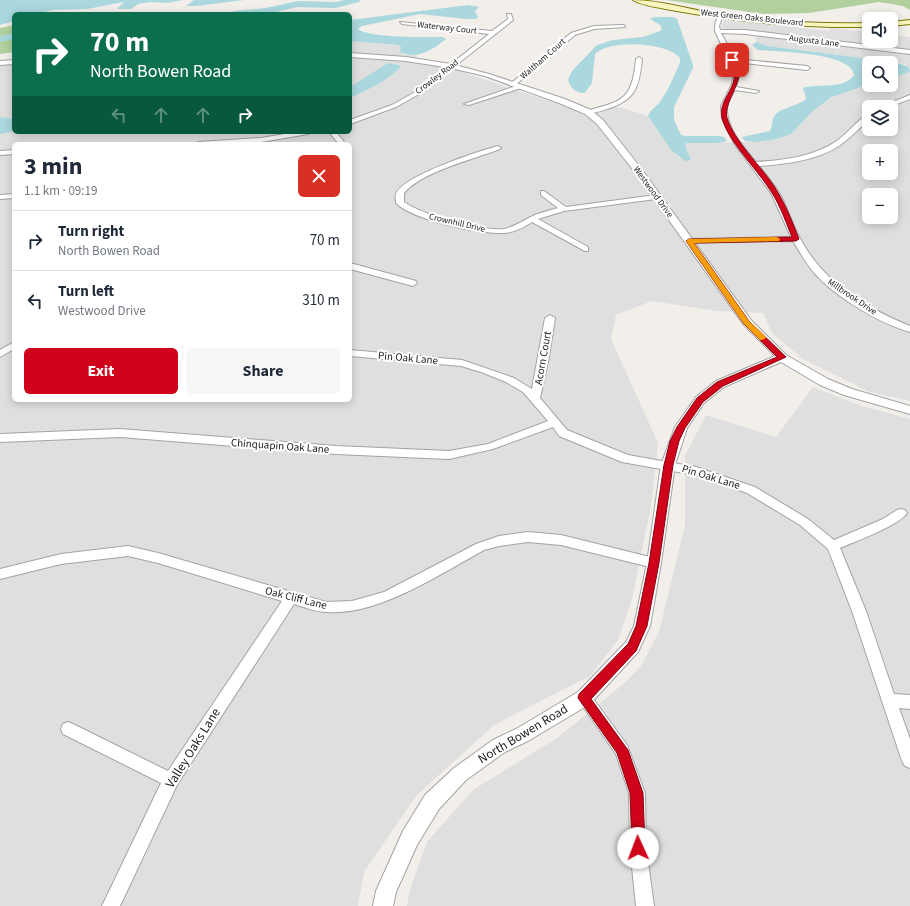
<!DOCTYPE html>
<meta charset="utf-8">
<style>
body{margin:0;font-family:"Source Sans 3",sans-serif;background:#f6f6f7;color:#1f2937;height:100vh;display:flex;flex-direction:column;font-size:15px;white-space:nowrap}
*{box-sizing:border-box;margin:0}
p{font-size:13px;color:#747a83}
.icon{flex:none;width:22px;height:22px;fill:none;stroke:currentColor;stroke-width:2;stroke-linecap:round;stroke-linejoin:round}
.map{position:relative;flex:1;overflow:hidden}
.drawer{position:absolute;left:12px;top:142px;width:340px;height:260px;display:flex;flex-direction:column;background:#fff;border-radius:6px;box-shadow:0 2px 10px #0003}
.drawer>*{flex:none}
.top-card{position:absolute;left:12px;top:12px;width:340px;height:122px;border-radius:6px;box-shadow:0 2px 10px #0003;background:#0b6e4f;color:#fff;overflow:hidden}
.buttons{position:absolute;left:862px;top:12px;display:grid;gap:8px}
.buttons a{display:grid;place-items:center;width:36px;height:36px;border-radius:6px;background:#fff;box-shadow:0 2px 10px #0003;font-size:20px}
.pin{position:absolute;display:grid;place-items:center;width:34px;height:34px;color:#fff;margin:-17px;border-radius:8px;box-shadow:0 2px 6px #0006}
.me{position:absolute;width:44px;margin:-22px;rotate:358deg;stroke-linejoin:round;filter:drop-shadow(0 0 3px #0008)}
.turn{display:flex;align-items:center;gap:14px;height:84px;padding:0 12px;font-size:18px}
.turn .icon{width:52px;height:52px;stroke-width:2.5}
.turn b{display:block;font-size:28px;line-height:34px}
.lanes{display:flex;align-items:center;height:38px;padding:0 12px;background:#0003;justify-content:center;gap:20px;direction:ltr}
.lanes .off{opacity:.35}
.round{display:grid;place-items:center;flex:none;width:42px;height:42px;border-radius:6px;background:#f6f6f7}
.summary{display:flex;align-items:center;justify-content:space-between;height:68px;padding:0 12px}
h1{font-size:24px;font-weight:700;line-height:30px}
.primary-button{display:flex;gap:8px;margin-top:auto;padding:8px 12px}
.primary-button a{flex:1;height:46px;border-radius:6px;background:#cf041a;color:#fff;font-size:16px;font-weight:700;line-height:46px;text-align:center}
.primary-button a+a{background:#f6f6f7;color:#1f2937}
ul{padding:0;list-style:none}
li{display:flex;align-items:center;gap:12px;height:60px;padding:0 12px;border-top:1px solid #e0e1e3}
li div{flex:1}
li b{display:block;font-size:15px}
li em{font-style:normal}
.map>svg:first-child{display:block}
.residential{fill:#e0dfdf;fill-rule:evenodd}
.forest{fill:#b2d09e}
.water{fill:#aad8de}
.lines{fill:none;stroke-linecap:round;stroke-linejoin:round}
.river{fill:#aad8de;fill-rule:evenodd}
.minor-casing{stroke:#a3a3a3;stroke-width:2}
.tertiary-casing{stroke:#a3a3a3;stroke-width:2}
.secondary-casing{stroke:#7a7a07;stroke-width:2}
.minor{fill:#fff;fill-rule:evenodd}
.tertiary{fill:#fff;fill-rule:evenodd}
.secondary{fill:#f9f5bf;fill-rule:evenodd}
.route{fill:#cf041a;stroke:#870311}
.slow{fill:#f59e0b}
.labels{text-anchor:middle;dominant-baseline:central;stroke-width:4;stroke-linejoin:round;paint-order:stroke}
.far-street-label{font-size:9px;fill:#222;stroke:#fff}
.street-label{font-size:11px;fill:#222;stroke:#fff}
.near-street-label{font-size:13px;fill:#222;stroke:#fff}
</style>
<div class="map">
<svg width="910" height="906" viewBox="0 0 910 906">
<rect width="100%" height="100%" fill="#f2eee9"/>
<!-- residential -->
<path class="residential" d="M724,19L829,31L831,28L869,32V41H891V35L910,37V68L905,64L895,62L767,46L756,42L755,32L721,28Z
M350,41L398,45L401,47L405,55H418L411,62L460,71L572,109L586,117L619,107L648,116L671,150L680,158L691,160L685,145L686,143L756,142L777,139L791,134L813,111L838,94L869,84L891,85V78L910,72V401L870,392L803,359L772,333L763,313L717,311L652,301L616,315L611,339L658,443L651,507L632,599L618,640L590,676L494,725L416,796L364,872L358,906H0V65L14,64V132H350ZM869,107H891V129H869ZM14,144H350V400H14ZM869,151H891V173H869ZM869,195H891V217H869Z
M813,387L862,406L910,419V906H407L410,889L427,842L473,790L557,738L627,681L641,666L659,632L685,525V456L706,415L776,437Z"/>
<!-- forest -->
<path class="forest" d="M666,0H910V10L903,6L879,2L809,13L764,14Z
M14,25V52L0,54V28Z"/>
<!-- water -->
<path class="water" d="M0,0H183L167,3L151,2L138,4L131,9H117L124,2L87,9L52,10L38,14H14V21L0,25Z
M194,0H244L197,6H186Z
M468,5L479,7L475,11L478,17L476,19H467L420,14L362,26L358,29C368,38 426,37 442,37L446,39C432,50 418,60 400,52L401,47L398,45L350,41V20Z
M654,17H673L677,19L693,65V68L674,107V120L681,135L686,136H719L724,137L727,141L718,143H686L685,145L691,160L685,161L671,150L648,116C651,109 656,107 660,102C668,90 675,75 680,62V58C668,42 608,39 595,54L592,83L585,93C576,94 571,88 568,80L572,71L597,45L613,40L643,37L660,31L662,29L660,25L650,19Z
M756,42L767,46L895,62L909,67L910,72L891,78V63H869V84L832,97L813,111L791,134L777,139L756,142L745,141L742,137L770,131C773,126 771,120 775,115C781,108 796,106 805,100L806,97L803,88C818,83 844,90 854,75C851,52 777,52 758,50L752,45Z
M388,63L399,65L401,66C390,80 365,91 350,98V87Z
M0,117L14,119V131L0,134Z"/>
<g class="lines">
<!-- river -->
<path class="river" d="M345,0H360L359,2L335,8L298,7L266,14H230L234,11L266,8L298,1L335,2Z
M14,33V39L0,42V36Z"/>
<defs>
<path id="minor" d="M507,14H511L513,20L421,93L396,107L350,124V120L392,105L417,91L489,34L402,24L400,22L492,31L508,19Z
M720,17L722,18L719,26L720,30H745L910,50V54L745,34L721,33L735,59L807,66L810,68L807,70L736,62L740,72L736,87L759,91L756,93L735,90C731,96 727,103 727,110C727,129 744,148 756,162C784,160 814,157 838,140C848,133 859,118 869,114V119C859,129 850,138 839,146C815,161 786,164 759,166C767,176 776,186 782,198C789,212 793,227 801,240C824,283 866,308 910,326V332C881,324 839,299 818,277C808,267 801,254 793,241L689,243L685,241L689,239L791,237L771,193L735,145L722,118L721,106L732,84L734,72L715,31C715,26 715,19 720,17Z
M623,25L625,26V27L594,29L575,35L514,86L509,85L571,33L594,26Z
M639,57L642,59C639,87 636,100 607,109C601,111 593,114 586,113V111C623,101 632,100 636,59Z
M519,85L521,86V88L469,105L464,104Z
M910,95V99L889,107H880Z
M297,132H311L308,134L261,142L195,144L198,142L261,138Z
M329,132H336L344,142L345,144H339Z
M498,146L501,148L500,149C474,159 421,172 404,193V202C425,216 479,231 504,229C515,227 525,219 535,215C542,212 551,210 558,208L541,195V191H544L566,207L656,195L660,197L656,199L564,211L538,219L588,247V251H585L532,222C524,227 513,233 504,233C480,234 412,220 396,203C396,200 395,196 396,194C402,176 479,151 498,146Z
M14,150V154L0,155V151Z
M14,194V198L0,199V195Z
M350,263L416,281L417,283L413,286L350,269Z
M550,315L555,318L549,357L540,398L567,430L628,455L696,467L755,487L808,519L834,540L883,519L897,510L901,509L905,510L907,513C900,525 854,542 840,548L866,611L894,694L910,695V709L899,708L910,739V768L905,766L902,761L852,611L828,549L800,525L747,493L695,475L622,462L559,436L553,427L493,449L449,459L336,454L120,437L0,442V434L120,429L336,446L449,451L488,444L548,421L523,392L506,382L481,372L461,366L350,356V350L462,360L514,378L532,389L545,318Z
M14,342V349L0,357V350Z
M528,532L561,535L654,558L658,559L660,563L658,567L654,568L561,545L528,542L499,546L484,550C440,574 378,616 327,612C316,612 304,607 294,604L177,785L120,906H102L161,783L63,734L61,729L63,724L68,722L73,724L168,771L282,601L158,563L128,556L61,564L0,579V569L61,554L128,546L158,553L326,602L352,601L384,592L476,544L499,536Z
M584,691L589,693L627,745L645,793L646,848L654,906H636L630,848L629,793L616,754L577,698L579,693Z"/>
<path id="tertiary" d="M350,53L406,57L451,64L489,74L565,99L591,110L603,120L640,167L751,320L786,355L828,379L852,389L910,406V414L844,395L820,385L781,362L724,387L704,403L687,428L675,465L661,563L650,626L638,652L590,704L528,741L505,752L466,780L439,809L417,845L396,892L393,906H373L376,891L403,831L425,795L454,768L493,740L516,729L578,692L626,642L634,626L647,563L661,465L675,427L696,397L716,381L775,356L743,324L634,171L597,124L585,114L559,103L485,76L451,68L406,61L350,57Z
M14,60V64L0,65V61Z"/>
<path id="secondary" d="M633,0C661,0 695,11 723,15C772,22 820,24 869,23V27C802,28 737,22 671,10C661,8 640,5 633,0Z
M910,20V24L891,26V22Z"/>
</defs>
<!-- minor casing -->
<use href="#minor" class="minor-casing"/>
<!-- tertiary casing -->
<use href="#tertiary" class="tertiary-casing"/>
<!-- secondary casing -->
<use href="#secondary" class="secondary-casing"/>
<!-- minor -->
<use href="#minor" class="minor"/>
<!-- tertiary -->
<use href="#tertiary" class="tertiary"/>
<!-- secondary -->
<use href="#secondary" class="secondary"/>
</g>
<!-- route -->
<path class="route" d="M732,59C753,73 722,100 727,118C734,141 761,166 774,186C785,203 792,221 799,239L796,241L694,243L749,321L786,357L723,386L703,402L685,428L679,441L673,465L659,563L647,626L636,651L591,699L628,750L643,793L645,848L643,853L638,855L634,853L632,848L630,793L617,753L578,698L579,694L628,644L636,626L649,563L664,465L670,441L677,427L697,398L717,382L777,357L744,324L686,241L689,239L792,237C785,220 779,202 768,187C755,167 728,141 722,118C718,100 737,89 734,72C734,68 731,64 730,60Z"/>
<!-- slow -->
<path class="slow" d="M777,237L780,239L779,241L694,243L749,321L765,336L766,338L762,340H760L744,324L686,241L689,239Z"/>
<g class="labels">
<!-- far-street labels -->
<g class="far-street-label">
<text transform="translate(752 18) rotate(6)">West Green Oaks Boulevard</text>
<text transform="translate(447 28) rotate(6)">Waterway Court</text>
<text transform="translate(814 41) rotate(7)">Augusta Lane</text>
<text transform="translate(543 59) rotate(-41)">Waltham Court</text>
<text transform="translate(437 77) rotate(-37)">Crowley Road</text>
<text transform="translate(653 192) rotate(54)">Westwood Drive</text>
<text transform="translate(457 223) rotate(13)">Crownhill Drive</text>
<text transform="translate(852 297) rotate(34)">Millbrook Drive</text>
</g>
<!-- street labels -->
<g class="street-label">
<text transform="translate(408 358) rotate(5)">Pin Oak Lane</text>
<text transform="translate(543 358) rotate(-80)">Acorn Court</text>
<text transform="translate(280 446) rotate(4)">Chinquapin Oak Lane</text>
<text transform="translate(711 477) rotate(17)">Pin Oak Lane</text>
<text transform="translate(296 598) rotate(14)">Oak Cliff Lane</text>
</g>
<!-- near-street labels -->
<g class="near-street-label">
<text transform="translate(523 734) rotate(-31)">North Bowen Road</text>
<text transform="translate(193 748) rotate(-58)">Valley Oaks Lane</text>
</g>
</g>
</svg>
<div class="buttons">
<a><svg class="icon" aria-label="sound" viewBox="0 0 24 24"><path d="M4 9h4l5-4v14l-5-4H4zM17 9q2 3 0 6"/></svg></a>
<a><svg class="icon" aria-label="search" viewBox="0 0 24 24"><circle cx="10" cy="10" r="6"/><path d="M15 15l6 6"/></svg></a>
<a><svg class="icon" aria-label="layers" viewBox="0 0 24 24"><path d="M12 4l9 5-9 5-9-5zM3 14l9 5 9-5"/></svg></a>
<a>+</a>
<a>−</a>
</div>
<div class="pin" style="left:732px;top:60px;background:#d93025"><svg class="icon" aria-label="arrive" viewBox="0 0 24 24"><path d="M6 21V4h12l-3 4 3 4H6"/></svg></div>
<svg class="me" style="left:638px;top:848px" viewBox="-20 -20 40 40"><circle r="19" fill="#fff"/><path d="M0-13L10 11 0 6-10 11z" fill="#cf041a"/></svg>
<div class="top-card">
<div class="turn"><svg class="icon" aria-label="right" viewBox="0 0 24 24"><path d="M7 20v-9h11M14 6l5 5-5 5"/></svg><div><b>70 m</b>North Bowen Road</div></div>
<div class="lanes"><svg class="icon off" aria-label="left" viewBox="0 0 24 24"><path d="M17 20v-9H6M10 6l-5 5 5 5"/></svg><svg class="icon off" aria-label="ahead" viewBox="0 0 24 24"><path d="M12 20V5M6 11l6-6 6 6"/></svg><svg class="icon off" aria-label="ahead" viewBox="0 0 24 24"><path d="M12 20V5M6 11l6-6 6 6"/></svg><svg class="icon" aria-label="right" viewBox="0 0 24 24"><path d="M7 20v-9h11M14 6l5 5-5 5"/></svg></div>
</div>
<section class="drawer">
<div class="summary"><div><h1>3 min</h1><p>1.1 km · 09:19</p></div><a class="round" style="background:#d93025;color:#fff"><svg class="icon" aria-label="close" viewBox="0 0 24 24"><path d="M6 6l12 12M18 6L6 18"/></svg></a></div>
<ul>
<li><svg class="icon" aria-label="right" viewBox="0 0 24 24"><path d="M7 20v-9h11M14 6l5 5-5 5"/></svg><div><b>Turn right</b><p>North Bowen Road</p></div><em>70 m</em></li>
<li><svg class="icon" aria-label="left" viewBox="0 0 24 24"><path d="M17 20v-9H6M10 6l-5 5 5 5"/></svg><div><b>Turn left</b><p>Westwood Drive</p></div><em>310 m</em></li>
</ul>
<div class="primary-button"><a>Exit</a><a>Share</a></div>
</section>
</div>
